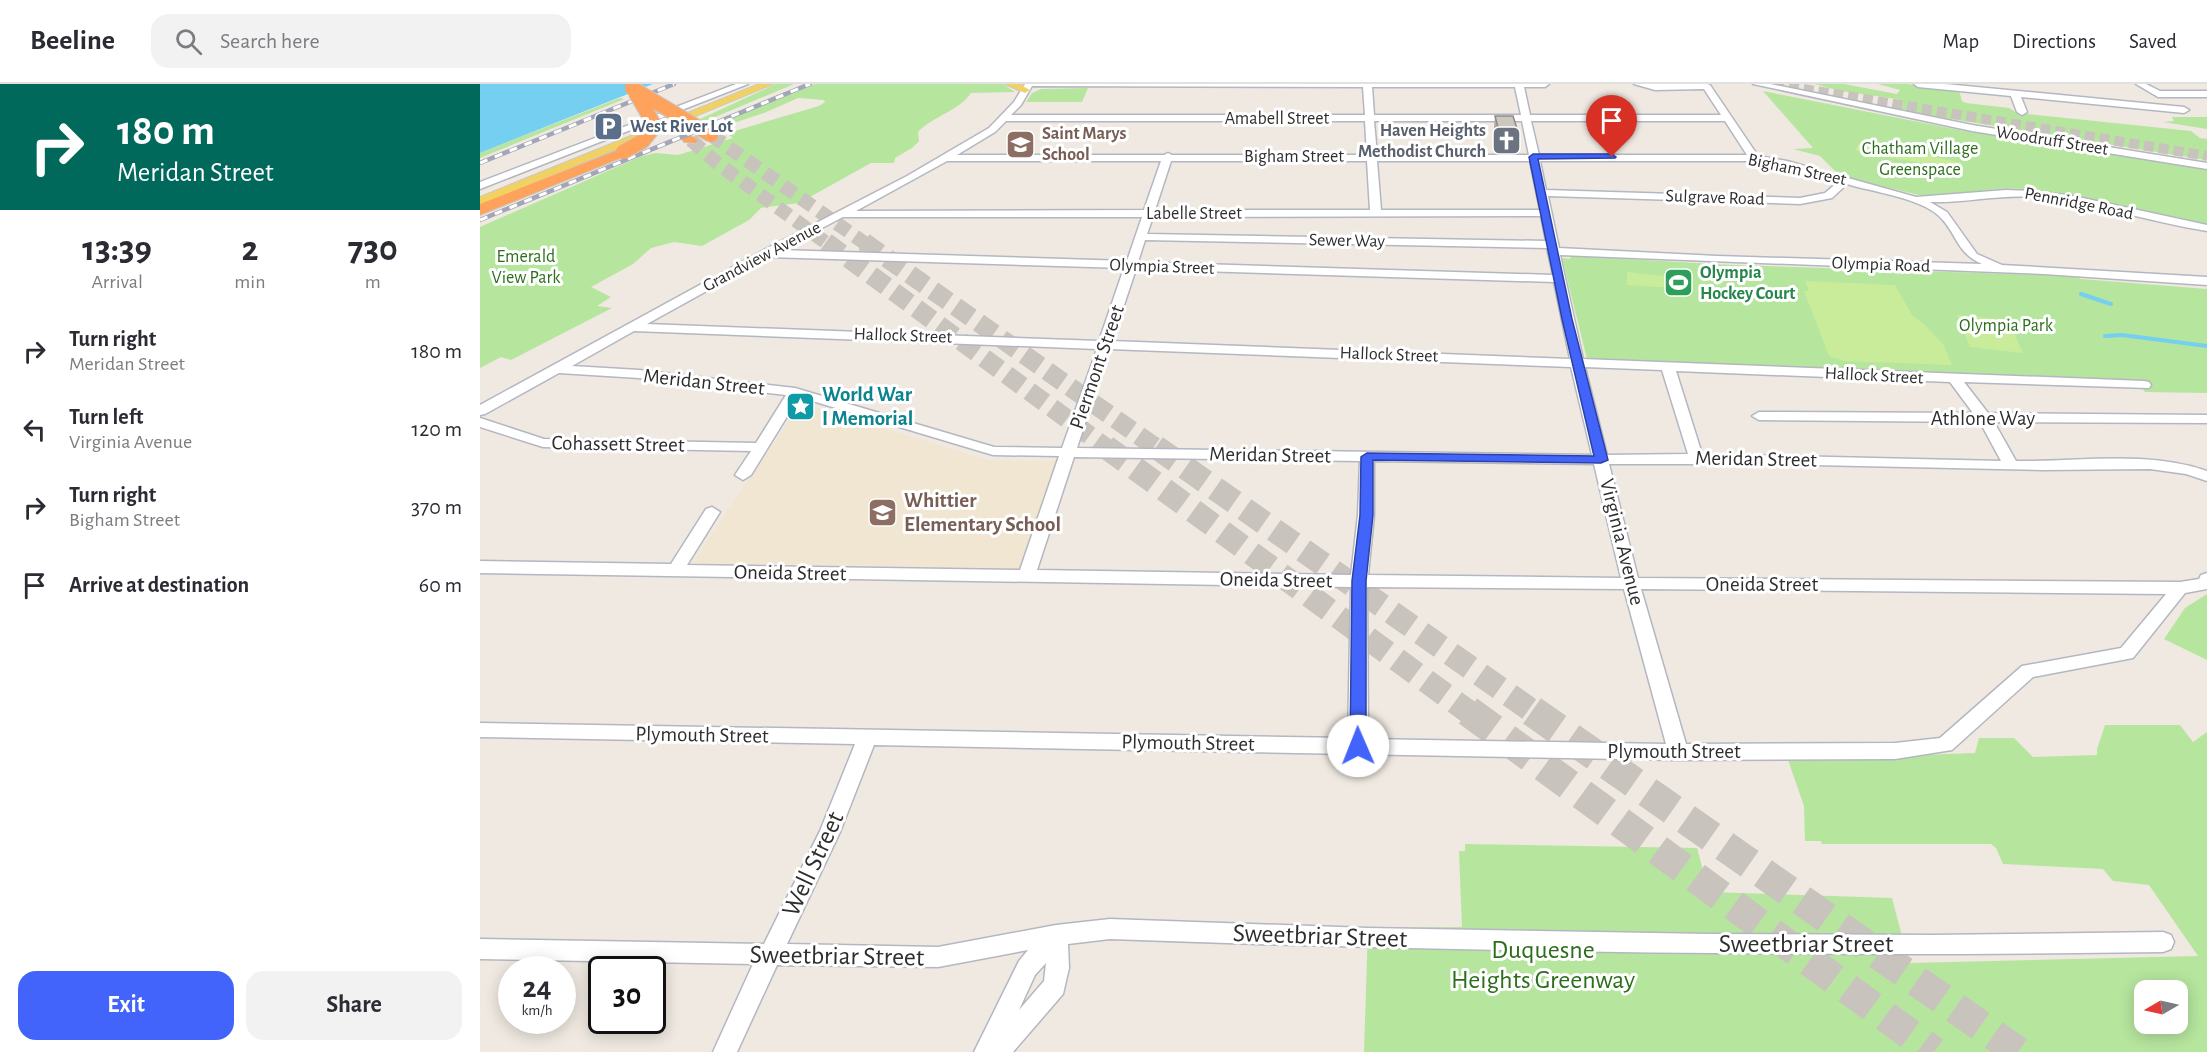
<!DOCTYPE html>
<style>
body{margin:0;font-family:"Alegreya Sans",sans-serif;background:#f2f2f3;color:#2b2b33;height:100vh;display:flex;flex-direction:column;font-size:22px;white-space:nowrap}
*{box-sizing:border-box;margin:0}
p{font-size:20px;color:#7c7c81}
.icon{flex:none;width:33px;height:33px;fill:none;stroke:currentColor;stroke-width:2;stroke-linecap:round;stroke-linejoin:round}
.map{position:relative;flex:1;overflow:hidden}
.sheet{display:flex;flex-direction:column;background:#fff;width:480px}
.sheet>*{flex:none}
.guide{background:#00695c;color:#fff;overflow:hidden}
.needle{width:39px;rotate:261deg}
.fabs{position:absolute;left:1654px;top:896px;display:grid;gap:12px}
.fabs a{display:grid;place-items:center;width:54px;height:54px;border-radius:12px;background:#fff;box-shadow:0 3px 15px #0003;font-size:30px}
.speed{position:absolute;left:18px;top:872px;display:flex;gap:12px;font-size:30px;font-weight:700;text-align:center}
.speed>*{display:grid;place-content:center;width:78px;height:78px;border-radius:50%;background:#fff;box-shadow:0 3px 15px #0003;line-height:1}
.speed small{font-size:15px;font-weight:400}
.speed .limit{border:3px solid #111;border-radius:9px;background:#fff;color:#111}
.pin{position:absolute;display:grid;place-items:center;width:51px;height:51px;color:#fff;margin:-62px -26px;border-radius:50% 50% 50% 0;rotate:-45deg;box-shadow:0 0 6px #0007}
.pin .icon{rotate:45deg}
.me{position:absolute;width:66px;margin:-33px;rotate:359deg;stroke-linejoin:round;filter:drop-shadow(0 0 4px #0008)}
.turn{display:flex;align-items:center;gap:21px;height:126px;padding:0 18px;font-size:27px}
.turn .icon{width:78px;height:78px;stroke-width:2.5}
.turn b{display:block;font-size:42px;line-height:51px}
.eta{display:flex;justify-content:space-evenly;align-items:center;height:102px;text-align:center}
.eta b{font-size:36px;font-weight:700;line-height:42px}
.cta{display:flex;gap:12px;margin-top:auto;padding:12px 18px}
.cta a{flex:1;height:69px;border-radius:18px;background:#4264fb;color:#fff;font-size:24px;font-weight:700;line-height:69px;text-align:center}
.cta a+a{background:#f2f2f3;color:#2b2b33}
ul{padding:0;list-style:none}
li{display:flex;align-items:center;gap:18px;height:78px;padding:0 18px}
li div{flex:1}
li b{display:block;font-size:22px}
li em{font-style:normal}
header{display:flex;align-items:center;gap:36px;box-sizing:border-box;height:84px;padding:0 30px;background:#fff;border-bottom:2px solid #e1e1e2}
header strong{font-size:28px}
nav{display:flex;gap:33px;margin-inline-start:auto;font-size:21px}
.search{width:420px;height:54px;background:#f2f2f3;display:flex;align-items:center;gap:15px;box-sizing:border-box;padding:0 21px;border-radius:18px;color:#7c7c81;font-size:22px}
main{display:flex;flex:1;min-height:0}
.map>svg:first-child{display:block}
.education{fill:#f0e6d1}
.green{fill:#b6e59e;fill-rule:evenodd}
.pitch{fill:#c9ec9a}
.water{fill:#75cff0}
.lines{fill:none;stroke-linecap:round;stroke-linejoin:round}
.stream{stroke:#75cff0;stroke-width:4}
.minor-tunnel{stroke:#c8c4bd;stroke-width:10;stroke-dasharray:10 5;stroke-linecap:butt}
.highway-tunnel-far3{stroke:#c8c4bd;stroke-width:14;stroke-dasharray:14 8;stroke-linecap:butt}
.highway-tunnel-far2{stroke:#c8c4bd;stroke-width:19;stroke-dasharray:19 9;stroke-linecap:butt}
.highway-tunnel-far1{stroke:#c8c4bd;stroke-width:24;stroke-dasharray:24 12;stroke-linecap:butt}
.highway-tunnel{stroke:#c8c4bd;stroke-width:31;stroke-dasharray:31 16;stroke-linecap:butt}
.minor-casing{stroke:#b4b7c1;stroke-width:3}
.major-casing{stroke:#c9c9c9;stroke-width:2}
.highway-casing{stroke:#c9c9c9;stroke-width:2}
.minor{fill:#fff;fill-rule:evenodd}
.major{fill:#f2d163;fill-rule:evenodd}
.highway{fill:#ffa35c;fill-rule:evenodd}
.rail-casing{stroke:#a3a6b8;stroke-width:4.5}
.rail{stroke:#fff;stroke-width:3;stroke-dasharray:8;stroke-linecap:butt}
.highway-bridge-casing{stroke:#c9c9c9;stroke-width:16;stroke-linecap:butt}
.highway-bridge{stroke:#ffa35c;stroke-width:14}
.wall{fill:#afaba4}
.building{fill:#cbc7bf;stroke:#8e8b86;stroke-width:1.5}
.route{fill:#4264fb;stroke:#2b41a3;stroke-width:1.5}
.labels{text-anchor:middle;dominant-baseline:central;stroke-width:6;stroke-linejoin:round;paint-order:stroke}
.far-street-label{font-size:18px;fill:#2e2e2e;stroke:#fff}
.far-service-label{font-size:18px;font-weight:bold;fill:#4e5e75;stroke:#fff;text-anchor:start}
.far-worship-label{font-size:18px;font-weight:bold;fill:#5b616d;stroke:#fff;text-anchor:end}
.far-education-label{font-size:18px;font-weight:bold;fill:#785e54;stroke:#fff;text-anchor:start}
.far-park-label{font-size:18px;fill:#2c6e1b;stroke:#fff}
.far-leisure-label{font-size:18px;font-weight:bold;fill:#27864d;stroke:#fff;text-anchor:start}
.street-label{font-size:21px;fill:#2e2e2e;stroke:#fff}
.culture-label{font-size:21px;font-weight:bold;fill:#0d838f;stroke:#fff;text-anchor:start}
.education-label{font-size:21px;font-weight:bold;fill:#785e54;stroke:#fff;text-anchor:start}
.near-street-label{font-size:26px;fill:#2e2e2e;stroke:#fff}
.near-park-label{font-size:26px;fill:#2c6e1b;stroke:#fff}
</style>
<header>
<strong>Beeline</strong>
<div class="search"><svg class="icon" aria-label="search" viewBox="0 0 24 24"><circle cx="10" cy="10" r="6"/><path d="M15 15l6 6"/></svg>Search here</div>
<nav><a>Map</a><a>Directions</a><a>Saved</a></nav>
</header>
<main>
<section class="sheet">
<div class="guide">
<div class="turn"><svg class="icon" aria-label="right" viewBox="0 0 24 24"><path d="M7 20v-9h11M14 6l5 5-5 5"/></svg><div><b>180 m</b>Meridan Street</div></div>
</div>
<div class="eta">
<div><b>13:39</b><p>Arrival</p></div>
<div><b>2</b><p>min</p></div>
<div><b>730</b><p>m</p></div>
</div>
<ul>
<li><svg class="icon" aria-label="right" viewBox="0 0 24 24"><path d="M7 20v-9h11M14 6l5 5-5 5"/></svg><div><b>Turn right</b><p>Meridan Street</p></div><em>180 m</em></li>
<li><svg class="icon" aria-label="left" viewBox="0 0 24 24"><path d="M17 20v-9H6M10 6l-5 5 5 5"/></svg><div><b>Turn left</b><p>Virginia Avenue</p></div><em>120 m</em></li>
<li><svg class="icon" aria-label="right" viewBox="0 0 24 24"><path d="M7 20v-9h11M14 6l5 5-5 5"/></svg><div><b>Turn right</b><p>Bigham Street</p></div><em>370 m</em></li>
<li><svg class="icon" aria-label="arrive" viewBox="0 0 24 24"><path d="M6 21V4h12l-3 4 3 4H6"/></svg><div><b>Arrive at destination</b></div><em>60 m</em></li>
</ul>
<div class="cta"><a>Exit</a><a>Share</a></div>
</section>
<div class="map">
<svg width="1727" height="968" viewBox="0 0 1727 968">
<rect width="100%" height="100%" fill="#efe9e1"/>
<!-- education -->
<path class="education" d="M321,319L507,376L576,377L542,484L212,479Z"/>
<!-- green -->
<path class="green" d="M296,0H314L228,36H218Z
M335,0H523L535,8L491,9C479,27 453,32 438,48L439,57L432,64L415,74L414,79H391L319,119L281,124L269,136L222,162L194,158L171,164L153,180L111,203L131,213L117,222L132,224L31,276L21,273L0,284V143L162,72L176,69L198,71L253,54L248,50L251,48L339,22L345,18L344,16L318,14L284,29L235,45L231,42Z
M1335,0H1364L1417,10L1420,6L1398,0H1427L1479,7L1482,17L1486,19L1529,24L1537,29L1711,47L1720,54L1727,55V76L1452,32L1418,24L1422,18L1417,15L1360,7Z
M608,4L602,18H546L552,9L561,5Z
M1283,7L1484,47L1727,85V142C1665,128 1605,112 1542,105C1509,102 1478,114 1443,112L1360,92L1340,72L1313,65L1333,64Z
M140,14L144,15L0,74V69Z
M1692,33H1727V45L1683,38L1694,37Z
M1091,172L1253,181L1595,192L1601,195L1727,205V309L1665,308L1657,298L1107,275L1082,174L1090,175Z
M1727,510V576L1684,555L1705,524Z
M1625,641H1700L1713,658L1727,648V968H884L888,844L982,843L979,767H985V760L1217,764L1229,808L1412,814L1429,879L1718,872L1669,801L1633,797L1623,785L1523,780L1516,764L1511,760H1342L1341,757H1325L1324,722L1308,676L1495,669L1499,654H1534L1553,673L1617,671V665ZM1665,906H1698V939H1665Z"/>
<!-- pitch -->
<path class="pitch" d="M1380,58L1483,79L1479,87L1375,66Z
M1147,188L1211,195L1210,205L1147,201Z
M1325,197L1415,201L1432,231L1444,240L1463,260L1472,281L1364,277L1349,272L1324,207H1329Z
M1477,231L1528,236L1543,269L1490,263Z"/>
<!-- water -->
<path class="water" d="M0,0H173L0,69Z"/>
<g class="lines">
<!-- stream -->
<path class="stream" d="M1601,210L1631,220
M1625,252L1642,251L1727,262"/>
<!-- minor-tunnel -->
<path class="minor-tunnel" d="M1294,0L1727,72"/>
<!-- highway-tunnel-far3 -->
<path class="highway-tunnel-far3" d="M231,51L386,160
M211,56L237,79L348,160"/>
<!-- highway-tunnel-far2 -->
<path class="highway-tunnel-far2" d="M346,158L628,365
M384,158L678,365"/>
<!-- highway-tunnel-far1 -->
<path class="highway-tunnel-far1" d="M626,363L990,629
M676,363L1055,629"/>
<!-- highway-tunnel -->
<path class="highway-tunnel" d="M988,627L1454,968
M1052,627L1538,968"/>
<defs>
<path id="minor" d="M256,0H268L0,105V98Z
M545,0H1069L1065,3H1044L1050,31H1241L1224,5L1175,6L1154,0H1227L1230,1L1278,72L1307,77L1436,113L1526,106L1555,107L1598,113L1727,141V147C1670,138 1614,119 1556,113C1520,110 1486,119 1450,118L1467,128L1497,170L1522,181L1727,193V201L1564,190L1080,171L1103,275L1664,297L1669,298L1671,301L1669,304L1484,298L1508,329L1727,331V339L1514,338L1536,377C1599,378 1667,366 1727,387V397L1706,390L1670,385L1564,386L1287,380H1129L1158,494L1700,498L1719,495L1721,491L1727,489V505L1705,509L1653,574L1553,593L1472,666L1415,675L1198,676L394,661L360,748L307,860L458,863L576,841L630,835L887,844L1229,850L1453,851L1683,848L1691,851L1694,858L1691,865L1683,868C1332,873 981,868 630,855L588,860L589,884L583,910L533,968H494L539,877L548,866L458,883L297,881L257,968H233L273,880L0,875V855L284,860L340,747L375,660L0,653V639L868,654L871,503L0,489V477L191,480L226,425L232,423L240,428L207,481L540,486L579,372L513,371L319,313L271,391L263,396L255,391L271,367L63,363L0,343V334L64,355L276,359L306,311L159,294L79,289L5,330L0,331V321L282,167L427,92L509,44L534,18ZM552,2L883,3L885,31H531L541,21ZM892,3H1035L1041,31H894ZM526,37H885L887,71H692L688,69L684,71H477L515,48ZM894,37H1042L1049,71H897ZM1051,37H1245L1267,71H1059ZM467,77H681L664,126L376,127ZM691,77H887L890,126H675ZM897,77H1050L1060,126H901ZM1060,77H1270L1302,82L1358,98L1345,109L1320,114L1066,106ZM1367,100C1393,108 1440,114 1459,132C1477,149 1476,169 1502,180L1237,172L1079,164L1068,112L1320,120L1352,114ZM1061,132L1066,157L667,150L673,133ZM363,133H662L647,177L300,166ZM665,156L1067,164L1073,191L658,178ZM288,173L644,184L619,257L167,240ZM656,185L1074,198L1090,275L632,257ZM154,247L617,265L582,364L514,363L315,304L159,286L92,282ZM629,265L1091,283L1112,371L597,364ZM1105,283L1182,286L1208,370L1127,371ZM1196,287L1470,298L1493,329L1279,328L1272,332L1279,336L1500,338L1521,377L1222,370ZM594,373L880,377L878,431L871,491L557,486ZM894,377L1114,380L1141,494L888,491L894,431ZM887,503L1144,505L1186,660L888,655ZM1161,505L1686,510L1641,564L1542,582L1460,654L1415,659L1206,660ZM566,879L564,897L539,926L555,891Z
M1273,0H1290L1492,41L1727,79V85L1492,47Z
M1434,0H1465L1704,23L1709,26L1704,29L1541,13L1547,28L1542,31L1537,28L1531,12L1438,3Z
M1656,0H1666L1680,7H1727V13H1678Z"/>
<path id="major" d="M279,0H293L0,121V113Z
M525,0H539L550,6L545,9Z"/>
<path id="highway" d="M209,51L218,56L216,59L204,58L202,55L204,52Z
M143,64L150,68L148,71L0,131V120Z"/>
</defs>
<!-- minor casing -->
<use href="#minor" class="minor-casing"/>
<!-- major casing -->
<use href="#major" class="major-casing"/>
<!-- highway casing -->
<use href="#highway" class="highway-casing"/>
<!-- minor -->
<use href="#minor" class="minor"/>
<!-- major -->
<use href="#major" class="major"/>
<!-- highway -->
<use href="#highway" class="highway"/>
<defs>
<path id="rail" d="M0,79L194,0
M0,136L330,0"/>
</defs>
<!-- rail casing -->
<use href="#rail" class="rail-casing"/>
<!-- rail -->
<use href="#rail" class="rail"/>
<defs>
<path id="highway-bridge" d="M152,4L231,51
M143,68L163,57L175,42L155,8"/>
</defs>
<!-- highway-bridge casing -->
<use href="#highway-bridge" class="highway-bridge-casing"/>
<!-- highway-bridge -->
<use href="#highway-bridge" class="highway-bridge"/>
</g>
<!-- wall -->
<path class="wall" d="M1015,32L1039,51L1038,64H1019L1014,44Z"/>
<!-- building -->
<path class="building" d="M1015,32H1033L1039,51H1020Z"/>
<!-- route -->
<path class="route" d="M1132,70L1136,73L1135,74L1058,75L1092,235L1128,376L1121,379L893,376V431L886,497V662L884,667L878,668L872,667L870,662L872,497L880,431L881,373L887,369L1114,372L1082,235L1049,73L1053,70Z"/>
<!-- icons -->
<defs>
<symbol id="parking-square" viewBox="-11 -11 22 22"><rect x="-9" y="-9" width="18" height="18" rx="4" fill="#5c6f8a" stroke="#fff"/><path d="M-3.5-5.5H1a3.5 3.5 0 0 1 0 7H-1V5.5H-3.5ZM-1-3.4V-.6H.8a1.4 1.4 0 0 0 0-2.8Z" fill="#fff"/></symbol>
<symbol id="church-square" viewBox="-11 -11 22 22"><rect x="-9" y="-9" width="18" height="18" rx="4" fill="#6b7280" stroke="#fff"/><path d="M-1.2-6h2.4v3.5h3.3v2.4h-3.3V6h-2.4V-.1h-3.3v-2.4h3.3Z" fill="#fff"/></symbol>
<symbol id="school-square" viewBox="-11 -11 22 22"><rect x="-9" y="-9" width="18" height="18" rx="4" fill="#8d6e63" stroke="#fff"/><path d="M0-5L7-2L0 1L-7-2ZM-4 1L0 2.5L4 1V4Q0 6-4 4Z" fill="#fff"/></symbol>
<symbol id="stadium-square" viewBox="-11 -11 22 22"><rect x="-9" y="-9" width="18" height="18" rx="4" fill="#2e9e5b" stroke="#fff"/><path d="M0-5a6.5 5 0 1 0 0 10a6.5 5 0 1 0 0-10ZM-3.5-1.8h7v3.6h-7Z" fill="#fff"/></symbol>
<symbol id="sight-square" viewBox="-11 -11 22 22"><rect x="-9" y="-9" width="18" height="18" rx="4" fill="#0f9aa8" stroke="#fff"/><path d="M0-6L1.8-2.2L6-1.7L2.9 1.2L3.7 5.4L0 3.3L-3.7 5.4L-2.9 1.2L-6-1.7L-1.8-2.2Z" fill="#fff"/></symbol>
</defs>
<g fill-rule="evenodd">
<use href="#parking-square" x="112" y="26" width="33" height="33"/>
<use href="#church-square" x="1010" y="40" width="33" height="33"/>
<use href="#school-square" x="524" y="44" width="33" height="33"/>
<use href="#stadium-square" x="1182" y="182" width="33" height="33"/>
<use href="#sight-square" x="304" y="306" width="33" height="33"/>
<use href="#school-square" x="386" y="412" width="33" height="33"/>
</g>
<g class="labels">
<!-- far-street labels -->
<g class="far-street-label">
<text x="797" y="35">Amabell Street</text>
<text transform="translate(1572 57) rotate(9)">Woodruff Street</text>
<text x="814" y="73">Bigham Street</text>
<text transform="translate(1317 86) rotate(12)">Bigham Street</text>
<text transform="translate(1235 114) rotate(2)">Sulgrave Road</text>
<text transform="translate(1599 120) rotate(11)">Pennridge Road</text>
<text x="714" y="130">Labelle Street</text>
<text transform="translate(867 157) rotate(1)">Sewer Way</text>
<text transform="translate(282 173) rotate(-28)">Grandview Avenue</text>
<text transform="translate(1401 181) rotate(2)">Olympia Road</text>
<text transform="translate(682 183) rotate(2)">Olympia Street</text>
<text transform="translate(423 252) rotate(2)">Hallock Street</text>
<text transform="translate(909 271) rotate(2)">Hallock Street</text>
<text transform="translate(1394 292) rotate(3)">Hallock Street</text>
</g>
<!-- far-service labels -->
<g class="far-service-label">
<text x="150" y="43">West River Lot</text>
</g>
<!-- far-worship labels -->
<g class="far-worship-label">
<text x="1006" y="47">Haven Heights<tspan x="1006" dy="21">Methodist Church</tspan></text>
</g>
<!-- far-education labels -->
<g class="far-education-label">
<text x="562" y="50">Saint Marys<tspan x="562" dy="21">School</tspan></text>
</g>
<!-- far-park labels -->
<g class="far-park-label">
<text x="1440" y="65">Chatham Village<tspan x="1440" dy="21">Greenspace</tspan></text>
<text x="46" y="173">Emerald<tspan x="46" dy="21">View Park</tspan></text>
<text x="1526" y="242">Olympia Park</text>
</g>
<!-- far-leisure labels -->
<g class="far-leisure-label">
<text x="1220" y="189">Olympia<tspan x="1220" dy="21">Hockey Court</tspan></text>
</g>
<!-- street labels -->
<g class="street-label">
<text transform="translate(617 283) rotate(-71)">Piermont Street</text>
<text transform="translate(224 298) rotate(6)">Meridan Street</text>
<text x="1503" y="334">Athlone Way</text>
<text transform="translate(138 360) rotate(1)">Cohassett Street</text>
<text transform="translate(790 371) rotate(1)">Meridan Street</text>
<text transform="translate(1276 375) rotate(1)">Meridan Street</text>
<text transform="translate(1142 458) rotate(76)">Virginia Avenue</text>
<text transform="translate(310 489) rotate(1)">Oneida Street</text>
<text transform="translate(796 496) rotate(1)">Oneida Street</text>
<text x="1282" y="500">Oneida Street</text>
<text transform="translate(222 651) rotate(1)">Plymouth Street</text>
<text transform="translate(708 659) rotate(1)">Plymouth Street</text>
<text x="1194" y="667">Plymouth Street</text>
</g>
<!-- culture labels -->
<g class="culture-label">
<text x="342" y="310">World War<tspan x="342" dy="24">I Memorial</tspan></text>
</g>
<!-- education labels -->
<g class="education-label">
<text x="424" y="416">Whittier<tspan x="424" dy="24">Elementary School</tspan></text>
</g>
<!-- near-street labels -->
<g class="near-street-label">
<text transform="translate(333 780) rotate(-65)">Well Street</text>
<text transform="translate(840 852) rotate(2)">Sweetbriar Street</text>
<text x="1326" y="860">Sweetbriar Street</text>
<text transform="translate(357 872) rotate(1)">Sweetbriar Street</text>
</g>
<!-- near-park labels -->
<g class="near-park-label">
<text x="1063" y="866">Duquesne<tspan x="1063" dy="30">Heights Greenway</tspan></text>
</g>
</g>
</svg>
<div class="fabs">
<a><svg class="needle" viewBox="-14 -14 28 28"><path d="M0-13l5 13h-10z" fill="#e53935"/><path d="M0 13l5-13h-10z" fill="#7c7c81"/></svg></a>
</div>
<div class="speed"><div>24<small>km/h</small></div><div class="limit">30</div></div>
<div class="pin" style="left:1132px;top:73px;background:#d93025"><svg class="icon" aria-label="arrive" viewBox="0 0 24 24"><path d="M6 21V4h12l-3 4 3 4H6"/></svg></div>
<svg class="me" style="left:878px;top:662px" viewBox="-20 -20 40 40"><circle r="19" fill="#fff"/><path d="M0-13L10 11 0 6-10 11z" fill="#4264fb"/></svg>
</div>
</main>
